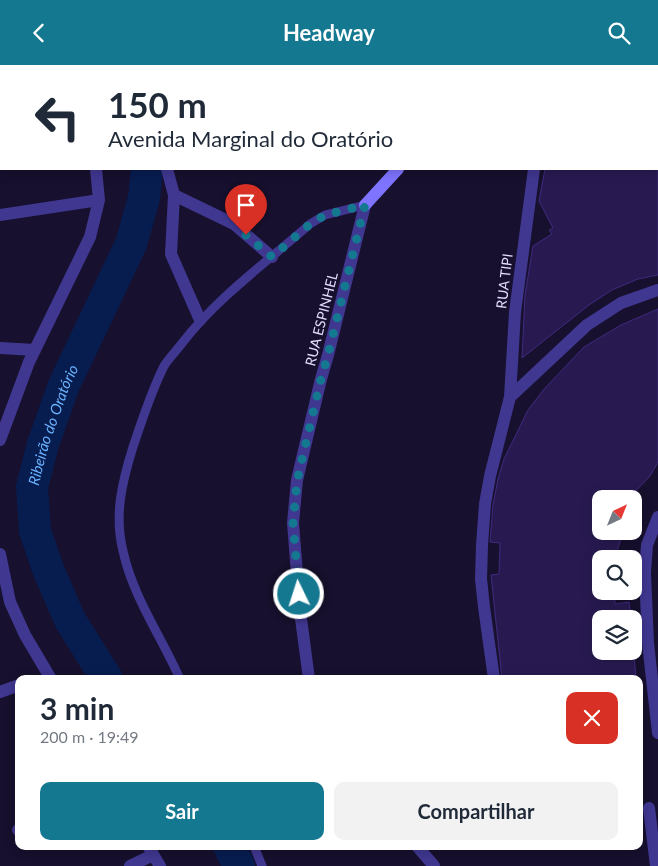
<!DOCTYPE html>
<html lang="pt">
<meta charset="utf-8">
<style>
body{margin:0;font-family:Lato,sans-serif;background:#f2f2f3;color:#1f2937;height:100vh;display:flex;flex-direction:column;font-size:19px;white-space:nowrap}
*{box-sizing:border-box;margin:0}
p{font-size:16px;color:#747a83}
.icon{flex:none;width:28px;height:28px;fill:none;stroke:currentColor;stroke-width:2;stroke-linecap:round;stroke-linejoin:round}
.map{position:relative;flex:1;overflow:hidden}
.drawer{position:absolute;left:15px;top:610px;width:628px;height:175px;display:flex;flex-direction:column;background:#fff;border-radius:10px;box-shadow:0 2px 12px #0003}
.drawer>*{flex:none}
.hud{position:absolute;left:0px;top:0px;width:659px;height:105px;box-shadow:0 2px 12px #0003;background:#fff;color:#1f2937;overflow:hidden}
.needle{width:32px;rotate:43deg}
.tools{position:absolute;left:592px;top:425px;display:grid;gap:10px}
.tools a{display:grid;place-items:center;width:50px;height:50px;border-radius:10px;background:#fff;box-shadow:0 2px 12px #0003;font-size:25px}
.pin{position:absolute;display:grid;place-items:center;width:42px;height:42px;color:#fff;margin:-51px -21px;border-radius:50% 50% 50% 0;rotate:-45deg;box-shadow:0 0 5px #0007}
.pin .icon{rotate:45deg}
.me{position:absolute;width:55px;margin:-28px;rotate:356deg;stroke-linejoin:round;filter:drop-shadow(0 0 4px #0008)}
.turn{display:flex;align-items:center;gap:18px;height:105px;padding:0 25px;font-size:22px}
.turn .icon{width:65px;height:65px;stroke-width:2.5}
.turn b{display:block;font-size:35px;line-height:42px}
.round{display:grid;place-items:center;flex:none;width:52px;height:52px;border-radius:10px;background:#f2f2f3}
.head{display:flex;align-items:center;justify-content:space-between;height:85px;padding:0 25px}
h1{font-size:30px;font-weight:700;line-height:38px}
.cta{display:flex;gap:10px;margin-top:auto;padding:10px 25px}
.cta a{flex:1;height:58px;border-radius:10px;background:#157891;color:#fff;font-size:20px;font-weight:700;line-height:58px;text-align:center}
.cta a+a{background:#f2f2f3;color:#1f2937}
header{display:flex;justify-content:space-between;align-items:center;height:65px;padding:0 25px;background:#157891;color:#fff;font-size:22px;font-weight:700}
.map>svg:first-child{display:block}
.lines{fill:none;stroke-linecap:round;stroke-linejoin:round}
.river{stroke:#071d50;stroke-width:32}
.building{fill:#281a51;stroke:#402a7f}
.lane{stroke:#403791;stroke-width:9}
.street{stroke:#403791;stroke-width:12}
.secondary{stroke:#7f74ff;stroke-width:12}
.route{stroke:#157891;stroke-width:9;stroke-dasharray:0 16.2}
.labels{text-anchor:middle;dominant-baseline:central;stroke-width:4;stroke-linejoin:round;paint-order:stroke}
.street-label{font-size:14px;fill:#e3ddff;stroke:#17102e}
.water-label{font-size:15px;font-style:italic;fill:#6bb2ff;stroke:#17102e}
</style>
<header><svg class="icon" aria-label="back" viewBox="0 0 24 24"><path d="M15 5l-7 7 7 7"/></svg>Headway<svg class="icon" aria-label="search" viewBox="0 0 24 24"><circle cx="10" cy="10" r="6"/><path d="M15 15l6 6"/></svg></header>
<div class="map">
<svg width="658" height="801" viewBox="0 0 658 801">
<rect width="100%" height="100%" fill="#17102e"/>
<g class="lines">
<!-- river -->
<g class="river">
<path d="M118,0L119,1"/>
<path id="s1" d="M107,614L70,555L48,504L35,466L32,422L43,379L64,320L131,179L144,133L147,104"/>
<path d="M229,781L239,801"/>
</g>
</g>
<!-- building -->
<path class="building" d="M545,104H658V210L638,214L612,225L589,240L522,293L525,230L533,181L552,169L549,165L553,163L539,136Z
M658,244V397L650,411L628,434H601V466H624L614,494H601V526H614L615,539L629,537L631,554H601V586H615L616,591L634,590L636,614H502L491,510L499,509L500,478L490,477L493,440L498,414L504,394L528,345L545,323L584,282L621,260Z"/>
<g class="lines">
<!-- lane -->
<path class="lane" d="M180,614C161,571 133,532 123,486C114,450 122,417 133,382C142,355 151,327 164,301C169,293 177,285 183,277C218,232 267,197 310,159L325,150L365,140
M254,781L262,801"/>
<!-- street -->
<path class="street" d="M56,0V1
M131,0L132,1
M548,1V0
M0,19H1
M167,104L174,130L171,189L200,255
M174,130L234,159L272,192
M0,150L99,135
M0,283L35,285
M510,332L587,260L621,238L658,225
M0,375L29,297L90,172L99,135L96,104
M658,452L647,480L645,508L648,578L658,668
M0,489L10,537L25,570L51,614
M309,614L300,546L293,458L297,415L321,314L328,290L365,140
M494,614L484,542L481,514L482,480L485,439L490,411L510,332L515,247L534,104
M0,627L19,620
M649,743L656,801
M18,765L19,764
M148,781L160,801
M417,781L434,801
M130,801L153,790"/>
<!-- secondary -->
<path class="secondary" d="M464,1V0
M365,140L398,104"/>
</g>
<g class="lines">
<!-- route -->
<path class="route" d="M246,170L272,192L310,159L325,150L365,140L328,290L321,314L297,416L293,458L299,529"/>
</g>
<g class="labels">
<!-- street labels -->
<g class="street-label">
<text transform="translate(504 216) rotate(-83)">RUA TIPI</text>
<text transform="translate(321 254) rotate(-76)">RUA ESPINHEL</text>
</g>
<!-- water labels -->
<g class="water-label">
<text stroke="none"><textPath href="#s1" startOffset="275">Ribeirão do Oratório</textPath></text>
</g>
</g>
</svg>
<div class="tools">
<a><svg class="needle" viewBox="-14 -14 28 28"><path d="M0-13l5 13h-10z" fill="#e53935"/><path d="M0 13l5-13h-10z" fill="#747a83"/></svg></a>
<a><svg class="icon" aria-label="search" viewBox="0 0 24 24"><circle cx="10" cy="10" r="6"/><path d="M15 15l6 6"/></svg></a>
<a><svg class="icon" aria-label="layers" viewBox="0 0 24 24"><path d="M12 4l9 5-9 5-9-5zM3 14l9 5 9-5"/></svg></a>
</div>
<div class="pin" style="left:246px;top:170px;background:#d93025"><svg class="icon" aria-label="arrive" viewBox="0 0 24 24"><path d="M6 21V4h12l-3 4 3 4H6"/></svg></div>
<svg class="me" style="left:299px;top:529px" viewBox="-20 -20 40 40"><circle r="17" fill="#157891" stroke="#fff" stroke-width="3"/><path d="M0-11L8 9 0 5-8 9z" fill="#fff"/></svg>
<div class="hud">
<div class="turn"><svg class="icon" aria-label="left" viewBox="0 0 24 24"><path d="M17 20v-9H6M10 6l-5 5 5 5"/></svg><div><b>150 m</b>Avenida Marginal do Oratório</div></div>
</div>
<section class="drawer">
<div class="head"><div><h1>3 min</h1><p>200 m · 19:49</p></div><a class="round" style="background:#d93025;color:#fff"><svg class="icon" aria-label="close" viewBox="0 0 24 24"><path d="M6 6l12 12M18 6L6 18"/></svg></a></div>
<div class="cta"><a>Sair</a><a>Compartilhar</a></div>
</section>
</div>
